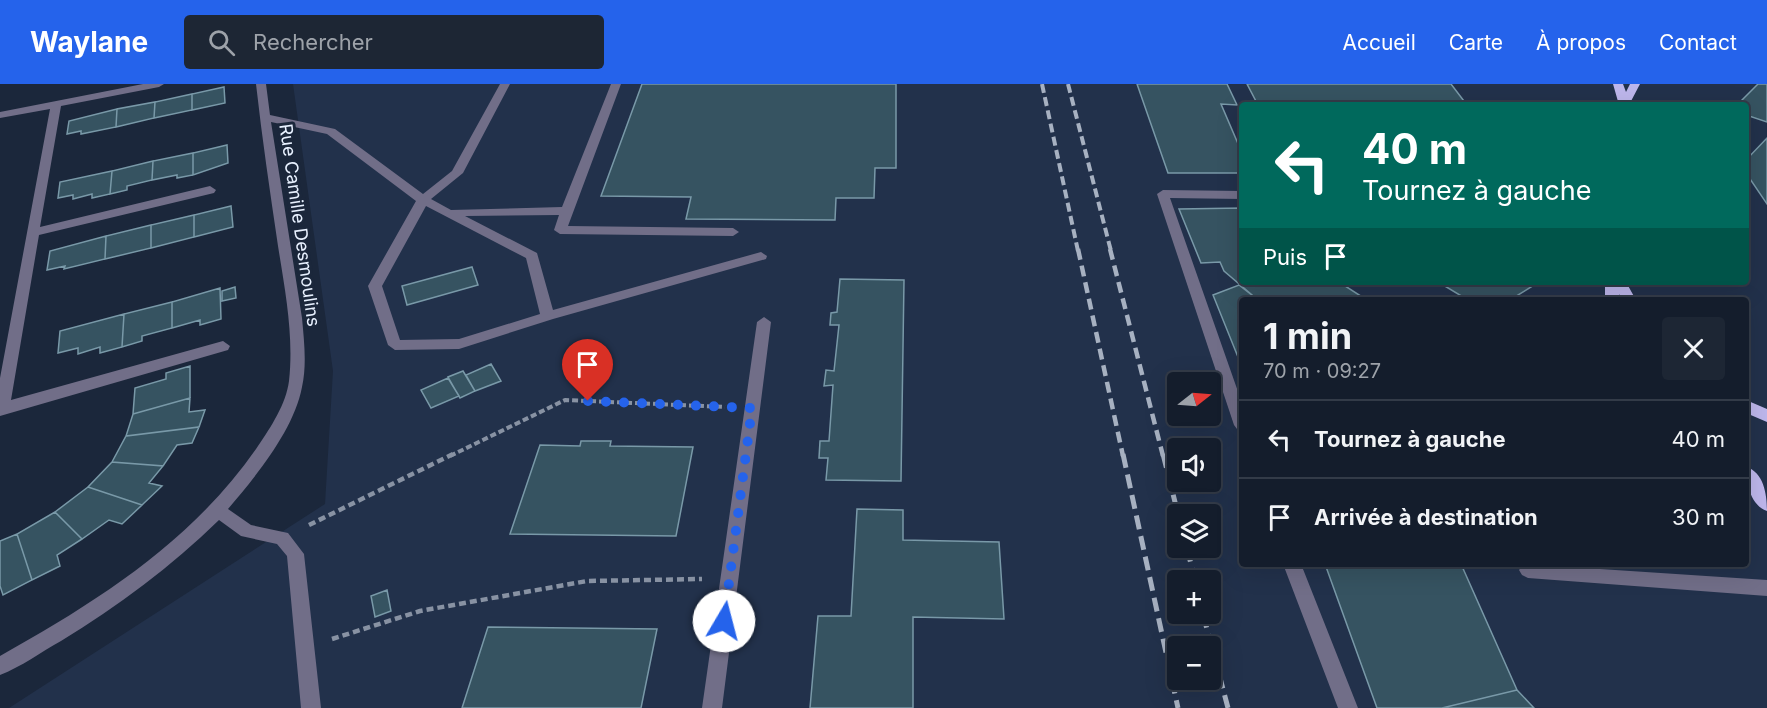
<!DOCTYPE html>
<html lang="fr">
<meta charset="utf-8">
<style>
body{margin:0;font-family:Inter,sans-serif;background:#1d2634;color:#f1f3f6;height:100vh;display:flex;flex-direction:column;font-size:22px;white-space:nowrap}
*{box-sizing:border-box;margin:0}
p{font-size:20px;color:#9da2a9}
.icon{flex:none;width:33px;height:33px;fill:none;stroke:currentColor;stroke-width:2;stroke-linecap:round;stroke-linejoin:round}
.map{position:relative;flex:1;overflow:hidden}
.drawer{position:absolute;left:1239px;top:213px;width:510px;height:270px;display:flex;flex-direction:column;background:#141d2c;border-radius:6px;box-shadow:0 6px 24px #0002,0 0 0 2px #333b48}
.drawer>*{flex:none}
.guide{position:absolute;left:1239px;top:18px;width:510px;height:183px;border-radius:6px;box-shadow:0 6px 24px #0002,0 0 0 2px #333b48;background:#00695c;color:#fff;overflow:hidden}
.needle{width:39px;rotate:73deg}
.tools{position:absolute;left:1167px;top:288px;display:grid;gap:12px}
.tools a{display:grid;place-items:center;width:54px;height:54px;border-radius:6px;background:#141d2c;box-shadow:0 6px 24px #0002,0 0 0 2px #333b48;font-size:30px}
.pin{position:absolute;display:grid;place-items:center;width:51px;height:51px;color:#fff;margin:-62px -26px;border-radius:50% 50% 50% 0;rotate:-45deg;box-shadow:0 0 6px #0007}
.pin .icon{rotate:45deg}
.me{position:absolute;width:66px;margin:-33px;rotate:8deg;stroke-linejoin:round;filter:drop-shadow(0 0 4px #0008)}
.turn{display:flex;align-items:center;gap:21px;height:126px;padding:0 24px;font-size:27px}
.turn .icon{width:78px;height:78px;stroke-width:2.5}
.turn b{display:block;font-size:42px;line-height:51px}
.then{display:flex;align-items:center;height:57px;padding:0 24px;background:#0003;gap:12px;font-size:22px}
.round{display:grid;place-items:center;flex:none;width:63px;height:63px;border-radius:6px;background:#1d2634}
.summary{display:flex;align-items:center;justify-content:space-between;height:102px;padding:0 24px}
h1{font-size:36px;font-weight:700;line-height:45px}
ul{padding:0;list-style:none}
li{display:flex;align-items:center;gap:18px;height:78px;padding:0 24px;border-top:2px solid #333b48}
li div{flex:1}
li b{display:block;font-size:22px}
li em{font-style:normal}
header{display:flex;align-items:center;gap:36px;box-sizing:border-box;height:84px;padding:0 30px;background:#2563eb;color:#fff}
header strong{font-size:28px}
nav{display:flex;gap:33px;margin-inline-start:auto;font-size:21px}
.search{width:420px;height:54px;background:#1d2634;display:flex;align-items:center;gap:15px;box-sizing:border-box;padding:0 21px;border-radius:6px;color:#9da2a9;font-size:22px}
.map>svg:first-child{display:block}
.built{fill:#22314b;fill-rule:evenodd}
.building{fill:#365361;stroke:#7999a8;stroke-width:1.5}
.lines{fill:none;stroke-linecap:round;stroke-linejoin:round}
.path-far1{stroke:#8892a3;stroke-width:4;stroke-dasharray:6 3;stroke-linecap:butt}
.path{stroke:#8892a3;stroke-width:4.5;stroke-dasharray:7 4;stroke-linecap:butt}
.minor{fill:#716e88;fill-rule:evenodd}
.major{fill:#bdb6eb;fill-rule:evenodd}
.rail-far2{stroke:#a7b1c1;stroke-width:4;stroke-dasharray:9 4.5;stroke-linecap:butt}
.rail-far1{stroke:#a7b1c1;stroke-width:4.5;stroke-dasharray:11 6;stroke-linecap:butt}
.rail{stroke:#a7b1c1;stroke-width:5;stroke-dasharray:14 7;stroke-linecap:butt}
.route{stroke:#2563eb;stroke-width:10;stroke-dasharray:0 18}
.labels{text-anchor:middle;dominant-baseline:central;stroke-width:6;stroke-linejoin:round;paint-order:stroke}
.street-label{font-size:18px;fill:#e8f1ff;stroke:#1b273b}
</style>
<header>
<strong>Waylane</strong>
<div class="search"><svg class="icon" aria-label="search" viewBox="0 0 24 24"><circle cx="10" cy="10" r="6"/><path d="M15 15l6 6"/></svg>Rechercher</div>
<nav><a>Accueil</a><a>Carte</a><a>À propos</a><a>Contact</a></nav>
</header>
<div class="map">
<svg width="1767" height="624" viewBox="0 0 1767 624">
<rect width="100%" height="100%" fill="#1b273b"/>
<!-- built -->
<path class="built" d="M293,0H1767V624H9L325,420L333,287ZM1242,21H1746V198H1242ZM1242,216H1746V480H1242ZM1178,298H1210V332H1178ZM1178,364H1210V398H1178ZM1178,430H1210V464H1178ZM1178,496H1210V530H1178ZM1178,562H1210V596H1178Z"/>
<!-- building -->
<path class="building" d="M642,0H896V84H875L874,114H836L835,136L686,135L691,113L601,112Z
M1137,0H1227L1237,21L1221,20L1242,69V89H1168Z
M1247,0H1451L1467,21H1258Z
M1758,0H1767V38L1746,31V21H1737Z
M224,3L225,19L192,26V10Z
M192,10V26L154,34L155,18Z
M155,18L154,34L116,43L117,25Z
M117,25L116,43L81,50V47L67,50L69,37Z
M1767,54V120L1746,89V76Z
M227,61L228,79L193,91V69Z
M193,69V91L177,94V91L152,96L153,77Z
M153,77L152,96L127,102V106L110,110L112,87Z
M112,87L110,110L92,114V110L73,115V111L58,114L60,98Z
M231,122L233,143L194,153V131Z
M1242,124V198H1339L1367,216H1258L1224,187L1220,178L1201,179L1179,125Z
M194,131V153L151,164V141Z
M151,141V164L105,175L106,152Z
M106,152L105,175L64,185L65,182L47,186L50,167Z
M472,183L478,201L407,221L402,202Z
M840,195L904,196L901,397L826,396L828,374H819L820,357H829L833,301L824,302L826,286L834,287L839,241H830L831,229L837,228Z
M1438,198H1539L1510,216H1468Z
M1239,201L1258,216H1242V283L1213,211Z
M235,203L236,214L222,217V207Z
M220,204L221,235L200,241V236L172,244V218Z
M172,218V244L142,252V257L122,263L124,230Z
M124,230L122,263L100,269V263L78,270V264L58,269L60,247Z
M491,280L501,297L475,307L466,291Z
M190,282V314L133,330L135,304L166,295V289Z
M463,287L475,307L460,314L448,293Z
M448,294L459,312L431,324L421,306Z
M190,314L189,328L205,326L199,343L126,352L133,330Z
M199,343L192,359L177,361L163,382L112,378L126,352Z
M581,357H611L610,362L693,363L676,452L510,450L540,361L580,362Z
M112,378L163,382L149,399L162,402L142,421L88,403Z
M88,403L142,421L122,440L109,436L82,455L55,428Z
M857,425L903,426V456L999,458L1004,535L913,533V624H810L818,532H851Z
M55,428L82,455L57,471L60,482L32,496L17,450Z
M17,450L32,496L3,511L0,502V457Z
M1325,480H1461L1517,606L1442,624H1377Z
M387,506L391,527L375,533L371,512Z
M488,543L657,545L641,624H462Z
M1517,606L1534,624H1442Z"/>
<g class="lines">
<!-- path-far1 -->
<path class="path-far1" d="M450,372L565,316L725,323"/>
<!-- path -->
<path class="path" d="M309,441L453,370
M332,555L420,527L587,497L702,495"/>
<!-- minor -->
<path class="minor" d="M143,0H164L159,3L61,22L40,143L210,102L216,106L214,109L39,151L11,316L223,257L230,262L228,266L0,332V294L50,25L0,34V28Z
M256,0H266L270,31L335,45L423,110L452,87L500,0H510L463,89L431,115L451,126L562,123L611,0H621L568,142L733,144L739,148L733,152L560,150L554,146L559,131L465,132L537,169L553,226L761,168L767,172L766,175L553,235L459,265L395,266L388,261L368,202L416,117L327,50L271,38L302,234C304,256 307,281 302,303C294,346 256,392 228,425L251,441L288,449L304,470L321,624H301L287,472L277,460L241,452L219,436C171,483 118,522 61,557C41,568 21,583 0,591V572C98,517 193,457 258,362C271,343 286,320 289,297C294,252 285,206 278,162C270,108 262,54 256,0ZM426,122L526,174L540,230L459,255L400,256L382,202Z
M1163,106L1242,107V115L1170,114L1242,319V347L1237,345L1234,341L1157,110Z
M764,233L771,238L722,624H702L757,238Z
M1283,480H1301L1358,624H1338Z
M1524,480L1767,496V512L1528,494L1522,491L1519,486Z"/>
<!-- major -->
<path class="major" d="M1613,0H1623L1626,8L1630,0H1640L1629,21H1619Z
M1605,198H1626L1636,216H1622L1619,210V216H1605Z
M1746,316L1767,325V338L1746,329Z
M1746,383C1764,388 1767,411 1767,427C1750,421 1746,398 1746,383Z"/>
<!-- rail-far2 -->
<path class="rail-far2" d="M1042,0L1078,167
M1068,0L1111,167"/>
<!-- rail-far1 -->
<path class="rail-far1" d="M1078,165L1123,372
M1110,165L1163,372"/>
<!-- rail -->
<path class="rail" d="M1123,370L1178,624
M1163,370L1178,430
M1187,464L1195,496
M1203,530L1228,624"/>
</g>
<g class="lines">
<!-- route -->
<path class="route" d="M588,317L752,324L724,537"/>
</g>
<g class="labels">
<!-- street labels -->
<g class="street-label">
<text transform="translate(300 141) rotate(82)">Rue Camille Desmoulins</text>
</g>
</g>
</svg>
<div class="tools">
<a><svg class="needle" viewBox="-14 -14 28 28"><path d="M0-13l5 13h-10z" fill="#e53935"/><path d="M0 13l5-13h-10z" fill="#9da2a9"/></svg></a>
<a><svg class="icon" aria-label="sound" viewBox="0 0 24 24"><path d="M4 9h4l5-4v14l-5-4H4zM17 9q2 3 0 6"/></svg></a>
<a><svg class="icon" aria-label="layers" viewBox="0 0 24 24"><path d="M12 4l9 5-9 5-9-5zM3 14l9 5 9-5"/></svg></a>
<a>+</a>
<a>−</a>
</div>
<div class="pin" style="left:588px;top:317px;background:#d93025"><svg class="icon" aria-label="arrive" viewBox="0 0 24 24"><path d="M6 21V4h12l-3 4 3 4H6"/></svg></div>
<svg class="me" style="left:724px;top:537px" viewBox="-20 -20 40 40"><circle r="19" fill="#fff"/><path d="M0-13L10 11 0 6-10 11z" fill="#2563eb"/></svg>
<div class="guide">
<div class="turn"><svg class="icon" aria-label="left" viewBox="0 0 24 24"><path d="M17 20v-9H6M10 6l-5 5 5 5"/></svg><div><b>40 m</b>Tournez à gauche</div></div>
<div class="then">Puis<svg class="icon" aria-label="arrive" viewBox="0 0 24 24"><path d="M6 21V4h12l-3 4 3 4H6"/></svg></div>
</div>
<section class="drawer">
<div class="summary"><div><h1>1 min</h1><p>70 m · 09:27</p></div><a class="round"><svg class="icon" aria-label="close" viewBox="0 0 24 24"><path d="M6 6l12 12M18 6L6 18"/></svg></a></div>
<ul>
<li><svg class="icon" aria-label="left" viewBox="0 0 24 24"><path d="M17 20v-9H6M10 6l-5 5 5 5"/></svg><div><b>Tournez à gauche</b></div><em>40 m</em></li>
<li><svg class="icon" aria-label="arrive" viewBox="0 0 24 24"><path d="M6 21V4h12l-3 4 3 4H6"/></svg><div><b>Arrivée à destination</b></div><em>30 m</em></li>
</ul>
</section>
</div>
